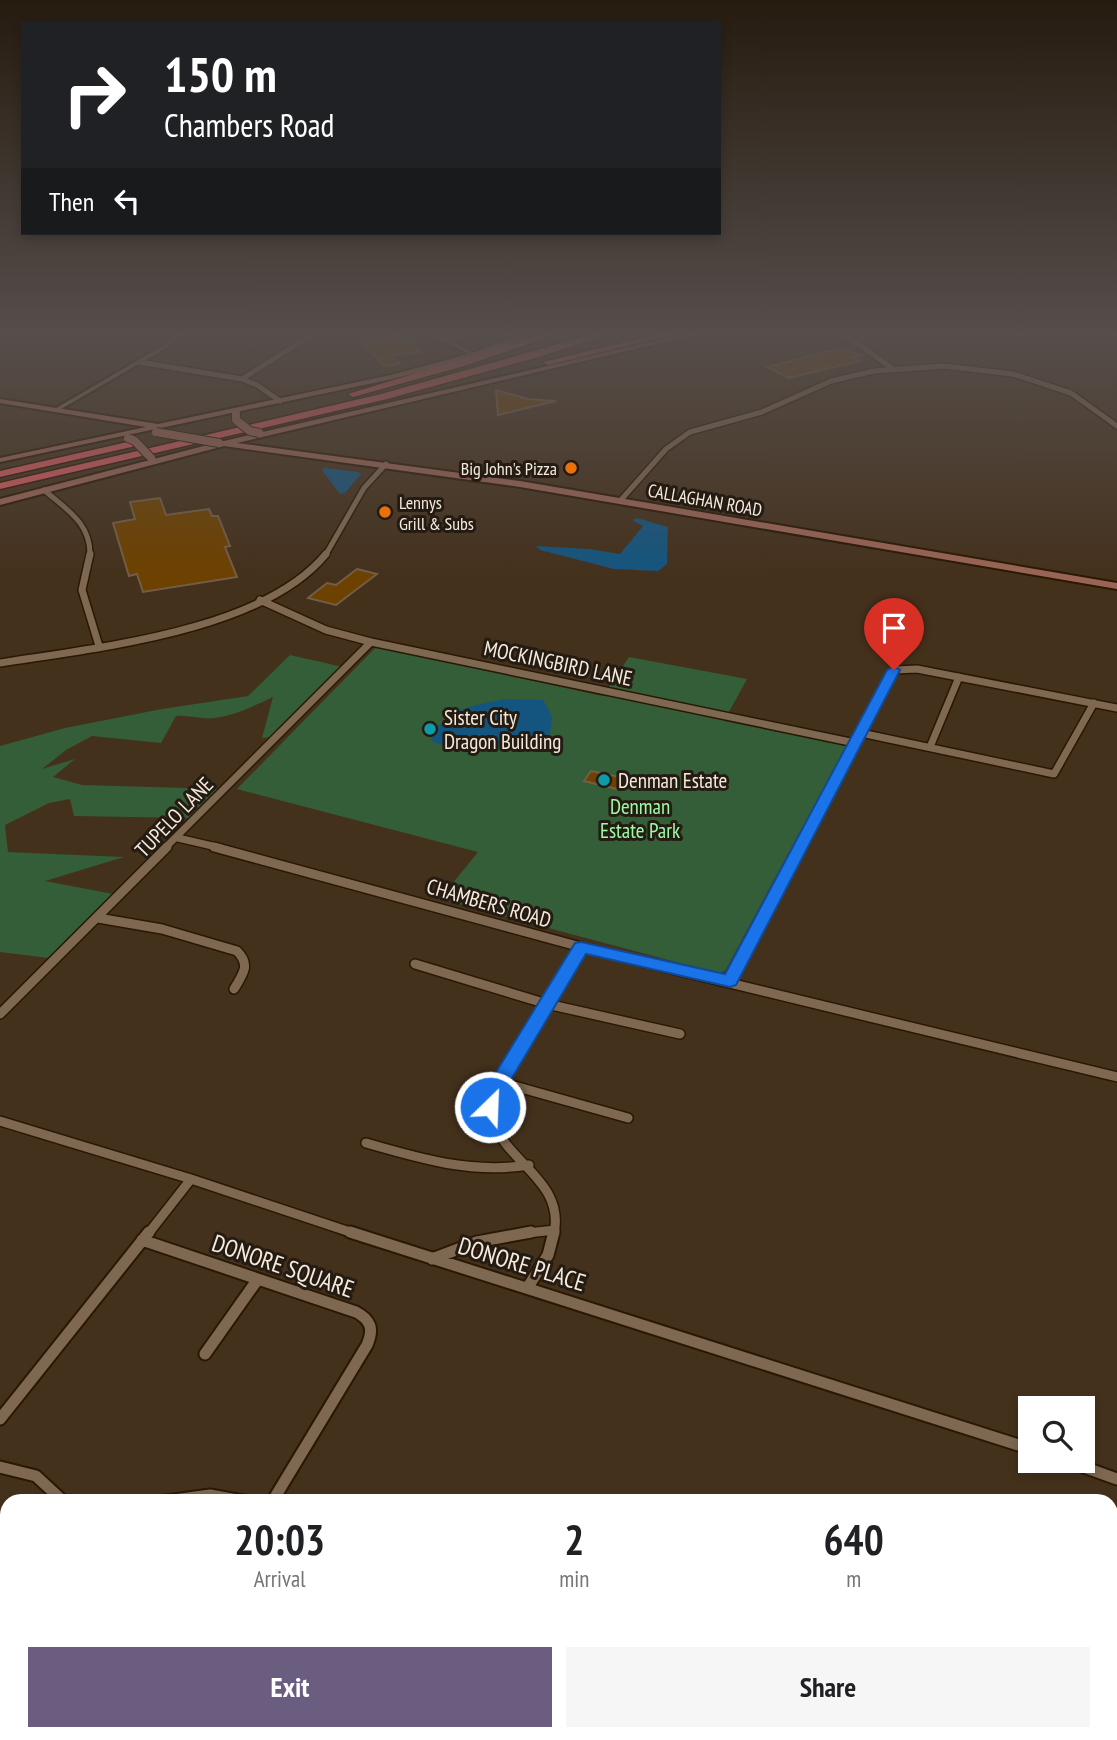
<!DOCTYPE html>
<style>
body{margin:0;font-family:"PT Sans Narrow",sans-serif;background:#f6f6f6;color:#202124;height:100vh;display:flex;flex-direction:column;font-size:26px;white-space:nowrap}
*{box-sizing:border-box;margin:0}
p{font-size:23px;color:#757577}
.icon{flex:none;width:38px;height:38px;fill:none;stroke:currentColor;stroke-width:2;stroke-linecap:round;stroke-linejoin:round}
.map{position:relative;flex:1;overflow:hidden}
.panel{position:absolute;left:0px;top:1494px;width:1118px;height:247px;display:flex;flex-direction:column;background:#fff;border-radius:21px 21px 0 0;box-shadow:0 4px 10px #0003}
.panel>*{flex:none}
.top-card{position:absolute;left:21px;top:21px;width:700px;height:214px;border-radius:0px;box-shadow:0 4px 10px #0003;background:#202124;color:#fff;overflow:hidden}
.fabs{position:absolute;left:1018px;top:1396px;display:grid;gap:14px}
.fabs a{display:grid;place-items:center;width:77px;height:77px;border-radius:0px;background:#fff;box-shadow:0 4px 10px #0003;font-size:35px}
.pin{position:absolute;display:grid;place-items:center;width:60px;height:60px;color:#fff;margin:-72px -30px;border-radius:50% 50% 50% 0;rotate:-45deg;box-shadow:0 0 7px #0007}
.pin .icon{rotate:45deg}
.me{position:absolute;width:77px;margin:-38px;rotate:24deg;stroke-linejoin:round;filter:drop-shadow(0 0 5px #0008)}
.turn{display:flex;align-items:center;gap:24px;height:147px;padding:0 28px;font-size:32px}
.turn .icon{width:91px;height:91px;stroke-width:2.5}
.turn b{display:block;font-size:49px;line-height:60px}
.then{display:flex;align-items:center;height:66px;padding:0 28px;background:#0003;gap:14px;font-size:26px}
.eta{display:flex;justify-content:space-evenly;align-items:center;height:119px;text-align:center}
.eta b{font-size:42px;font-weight:800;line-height:49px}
.button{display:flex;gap:14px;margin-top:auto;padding:14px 28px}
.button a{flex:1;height:80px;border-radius:0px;background:#6b5d80;color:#fff;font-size:28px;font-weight:800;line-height:80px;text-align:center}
.button a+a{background:#f6f6f6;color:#202124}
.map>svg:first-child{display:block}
.green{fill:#335e38}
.water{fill:#14557f}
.building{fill:#6d4100;stroke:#735d47;stroke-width:2}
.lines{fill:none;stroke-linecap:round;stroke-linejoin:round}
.minor-far3-casing{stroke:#2a1804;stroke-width:8}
.minor-far2-casing{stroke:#2a1804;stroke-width:10}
.minor-far1-casing{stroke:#2a1804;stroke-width:12}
.minor-casing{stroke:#2a1804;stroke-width:15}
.tertiary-casing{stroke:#2a1804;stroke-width:4}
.secondary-casing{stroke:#2a1804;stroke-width:4}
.primary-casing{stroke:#2a1804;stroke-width:4}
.motorway-casing{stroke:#2a1804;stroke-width:3}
.minor-far3{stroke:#7e6851;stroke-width:5}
.minor-far2{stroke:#7e6851;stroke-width:7}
.minor-far1{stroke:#7e6851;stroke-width:9}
.minor{stroke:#7e6851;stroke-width:11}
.tertiary{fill:#7e6851;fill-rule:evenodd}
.secondary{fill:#996455;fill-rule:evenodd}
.primary{fill:#b45f59;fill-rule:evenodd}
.motorway{fill:#d8595e;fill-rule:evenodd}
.secondary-bridge-casing{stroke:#2a1804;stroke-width:10;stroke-linecap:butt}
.secondary-bridge{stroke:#996455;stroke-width:8}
.route{fill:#1a73e8;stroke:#114b97;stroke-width:2}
.food-dot{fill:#e8710a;stroke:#241b12;stroke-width:2.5}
.culture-dot{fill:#0f9aa8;stroke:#241b12;stroke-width:2.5}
.labels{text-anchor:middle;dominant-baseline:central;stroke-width:6;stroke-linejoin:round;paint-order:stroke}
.far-poi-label{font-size:18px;fill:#f6eadd;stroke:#241b12;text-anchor:end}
.far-street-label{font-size:18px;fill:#f6eadd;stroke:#241b12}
.street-label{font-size:21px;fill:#f6eadd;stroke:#241b12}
.poi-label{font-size:21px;fill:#f6eadd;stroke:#241b12;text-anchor:start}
.park-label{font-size:21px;fill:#9cfba6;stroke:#241b12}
.near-street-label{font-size:24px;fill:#f6eadd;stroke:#241b12}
</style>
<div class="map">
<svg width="1117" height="1740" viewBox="0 0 1117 1740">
<rect width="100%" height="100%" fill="#44311c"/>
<!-- green -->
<path class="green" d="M376,647L603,696L629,657L747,679L724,721L846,746L725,971L717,973L440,899L478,852L237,789Z
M290,655L343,667L273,737L262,738L273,697C254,706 236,715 215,718C204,720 188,715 176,716L161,743L92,736L66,750L42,769L75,759L53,777L82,785L219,789L190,818L74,816L70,799L49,803L5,825L8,852L124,857L45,881L113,894L49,958L0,952V746L65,728L162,709L248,696Z"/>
<!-- water -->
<path class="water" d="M325,468L358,472L361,474L345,493L340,494L322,470Z
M637,518L668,527L667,564L658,571L614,569L540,550L536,546L589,549L620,554L643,526L632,520Z
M505,699L543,700L552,716L549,741C525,743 447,754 431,740L438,726L448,721L447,717C465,706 484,703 505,699Z"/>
<!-- building -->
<path class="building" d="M404,334L420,352L392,355L400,364L384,366L361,340Z
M843,348L860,356L852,357L860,361L789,378L767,367Z
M496,390L528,399L556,401L498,415Z
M160,498L166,515L209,509L212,516H218L230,546L225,547L237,577L143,592L137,574L129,576L113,523L135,519L130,502Z
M357,569L377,574L336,605L308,598L327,583L336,585Z
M591,771L624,778L617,789L584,781Z"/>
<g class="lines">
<defs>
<path id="minor-far3" d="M842,332L893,369
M139,362L242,379L257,385L280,401
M242,379L316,332
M44,490C67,510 91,523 90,556
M620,501L666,449L690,432L762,412L831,381L874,371L944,366L1013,374L1071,393L1117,426
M325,556L364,488L386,464"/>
<path id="minor-far2" d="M90,554L82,590L99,646
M260,600L326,630L371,642L855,743
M0,663C94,648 262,632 326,554
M861,733L1054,774L1094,703
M930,747L959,677
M178,838L221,848
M165,848L371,642
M800,848L894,670L917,669L1117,708"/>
<path id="minor-far1" d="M214,847L581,947L1117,1077
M98,918L162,929L237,951C251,965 243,974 234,989
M415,964L547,1004L680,1034
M730,981L801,847
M0,1014L167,847
M500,1082L628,1118
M0,1121L191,1179L356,1234
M366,1143C421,1159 472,1174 529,1165
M148,1234L191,1179
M518,1234L555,1230
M554,1234C565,1182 509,1164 493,1122C490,1115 491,1107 490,1100L581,947"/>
<path id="minor" d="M350,1232L1031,1449
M142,1240L356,1312C371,1320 374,1329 367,1345L272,1502
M432,1259L477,1242L531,1232
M528,1287L548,1255L554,1232
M205,1354L258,1279
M0,1419L149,1232
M1067,1461L1117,1479
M0,1467L36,1476L64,1502
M159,1502L210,1495L248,1502"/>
<path id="tertiary" d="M178,332H185L168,347L56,412L51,411L164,345Z
M425,332H433L478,355L473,356Z"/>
<path id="secondary" d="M529,332H539L478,357L392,379L0,462V458L146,427L0,403V399L158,424L391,375L472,353Z
M694,332H707L237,443L520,481L1117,583V589L520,487L224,446L0,505V499L215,443L219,441H224Z"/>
<path id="primary" d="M1117,1560V1589L1111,1591V1562Z
M1033,1734H1053L1051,1740H1031Z"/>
<path id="motorway" d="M550,332H564L464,366L353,397L348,394Z
M601,332H615L539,357L387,399L0,489V483L381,394Z
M666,332H683L548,365L543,362Z
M136,440L141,443L140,445L0,477V471Z"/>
</defs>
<!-- minor-far3 casing -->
<use href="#minor-far3" class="minor-far3-casing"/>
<!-- minor-far2 casing -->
<use href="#minor-far2" class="minor-far2-casing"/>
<!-- minor-far1 casing -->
<use href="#minor-far1" class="minor-far1-casing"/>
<!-- minor casing -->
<use href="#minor" class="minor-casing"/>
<!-- tertiary casing -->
<use href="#tertiary" class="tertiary-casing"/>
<!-- secondary casing -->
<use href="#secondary" class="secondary-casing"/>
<!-- primary casing -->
<use href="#primary" class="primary-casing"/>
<!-- motorway casing -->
<use href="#motorway" class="motorway-casing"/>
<!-- minor-far3 -->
<use href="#minor-far3" class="minor-far3"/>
<!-- minor-far2 -->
<use href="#minor-far2" class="minor-far2"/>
<!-- minor-far1 -->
<use href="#minor-far1" class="minor-far1"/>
<!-- minor -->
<use href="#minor" class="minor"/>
<!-- tertiary -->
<use href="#tertiary" class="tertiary"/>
<!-- secondary -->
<use href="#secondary" class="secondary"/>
<!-- primary -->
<use href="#primary" class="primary"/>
<!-- motorway -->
<use href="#motorway" class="motorway"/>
<defs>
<path id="secondary-bridge" d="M236,413V420L250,431L259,433
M156,432L219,443
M128,438L135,441L151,458"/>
</defs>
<!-- secondary-bridge casing -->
<use href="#secondary-bridge" class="secondary-bridge-casing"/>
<!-- secondary-bridge -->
<use href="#secondary-bridge" class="secondary-bridge"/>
</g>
<!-- sky -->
<linearGradient id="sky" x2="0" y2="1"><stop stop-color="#251b0f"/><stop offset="0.58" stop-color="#564e4b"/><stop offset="1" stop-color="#564e4b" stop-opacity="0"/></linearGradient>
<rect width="1117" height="576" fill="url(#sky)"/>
<!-- route -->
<path class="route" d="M894,666L900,670L736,985L730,987L586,954L503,1093L496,1112H483L480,1107L484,1092L575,943L581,942L725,974L887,670Z"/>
<!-- markers -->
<g class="food-dot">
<circle cx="571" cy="468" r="7"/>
<circle cx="385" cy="512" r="7"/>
</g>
<g class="culture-dot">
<circle cx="430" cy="729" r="7"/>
<circle cx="604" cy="780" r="7"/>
</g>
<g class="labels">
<!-- far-poi labels -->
<g class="far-poi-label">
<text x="557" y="468">Big John's Pizza</text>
<text x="399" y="502" text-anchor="start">Lennys<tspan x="399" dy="21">Grill &amp; Subs</tspan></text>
</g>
<!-- far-street labels -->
<g class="far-street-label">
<text transform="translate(705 500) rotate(10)">CALLAGHAN ROAD</text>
</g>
<!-- street labels -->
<g class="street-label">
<text transform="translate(558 663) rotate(12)">MOCKINGBIRD LANE</text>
<text transform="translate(174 817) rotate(-46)">TUPELO LANE</text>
<text transform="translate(489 903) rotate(16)">CHAMBERS ROAD</text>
</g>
<!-- poi labels -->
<g class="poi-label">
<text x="444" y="717">Sister City<tspan x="444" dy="24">Dragon Building</tspan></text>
<text x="618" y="780">Denman Estate</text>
</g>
<!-- park labels -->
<g class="park-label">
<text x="640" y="806">Denman<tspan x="640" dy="24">Estate Park</tspan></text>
</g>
<!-- near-street labels -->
<g class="near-street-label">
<text transform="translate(522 1264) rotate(17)">DONORE PLACE</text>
<text transform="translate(283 1266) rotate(19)">DONORE SQUARE</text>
</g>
</g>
</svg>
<div class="fabs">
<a><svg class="icon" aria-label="search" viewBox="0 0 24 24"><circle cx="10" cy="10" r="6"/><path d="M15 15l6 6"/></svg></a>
</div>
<div class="pin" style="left:894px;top:670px;background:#d93025"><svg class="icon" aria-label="arrive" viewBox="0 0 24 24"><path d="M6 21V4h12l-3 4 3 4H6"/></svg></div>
<svg class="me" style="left:490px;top:1107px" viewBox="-20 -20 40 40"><circle r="17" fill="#1a73e8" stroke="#fff" stroke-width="3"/><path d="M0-11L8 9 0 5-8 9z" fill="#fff"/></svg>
<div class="top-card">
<div class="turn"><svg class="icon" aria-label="right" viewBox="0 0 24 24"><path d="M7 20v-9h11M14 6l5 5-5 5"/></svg><div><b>150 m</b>Chambers Road</div></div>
<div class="then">Then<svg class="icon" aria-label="left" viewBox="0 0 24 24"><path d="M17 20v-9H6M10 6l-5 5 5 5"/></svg></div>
</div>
<section class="panel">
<div class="eta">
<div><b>20:03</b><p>Arrival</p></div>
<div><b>2</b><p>min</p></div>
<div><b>640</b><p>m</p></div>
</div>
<div class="button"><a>Exit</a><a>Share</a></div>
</section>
</div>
